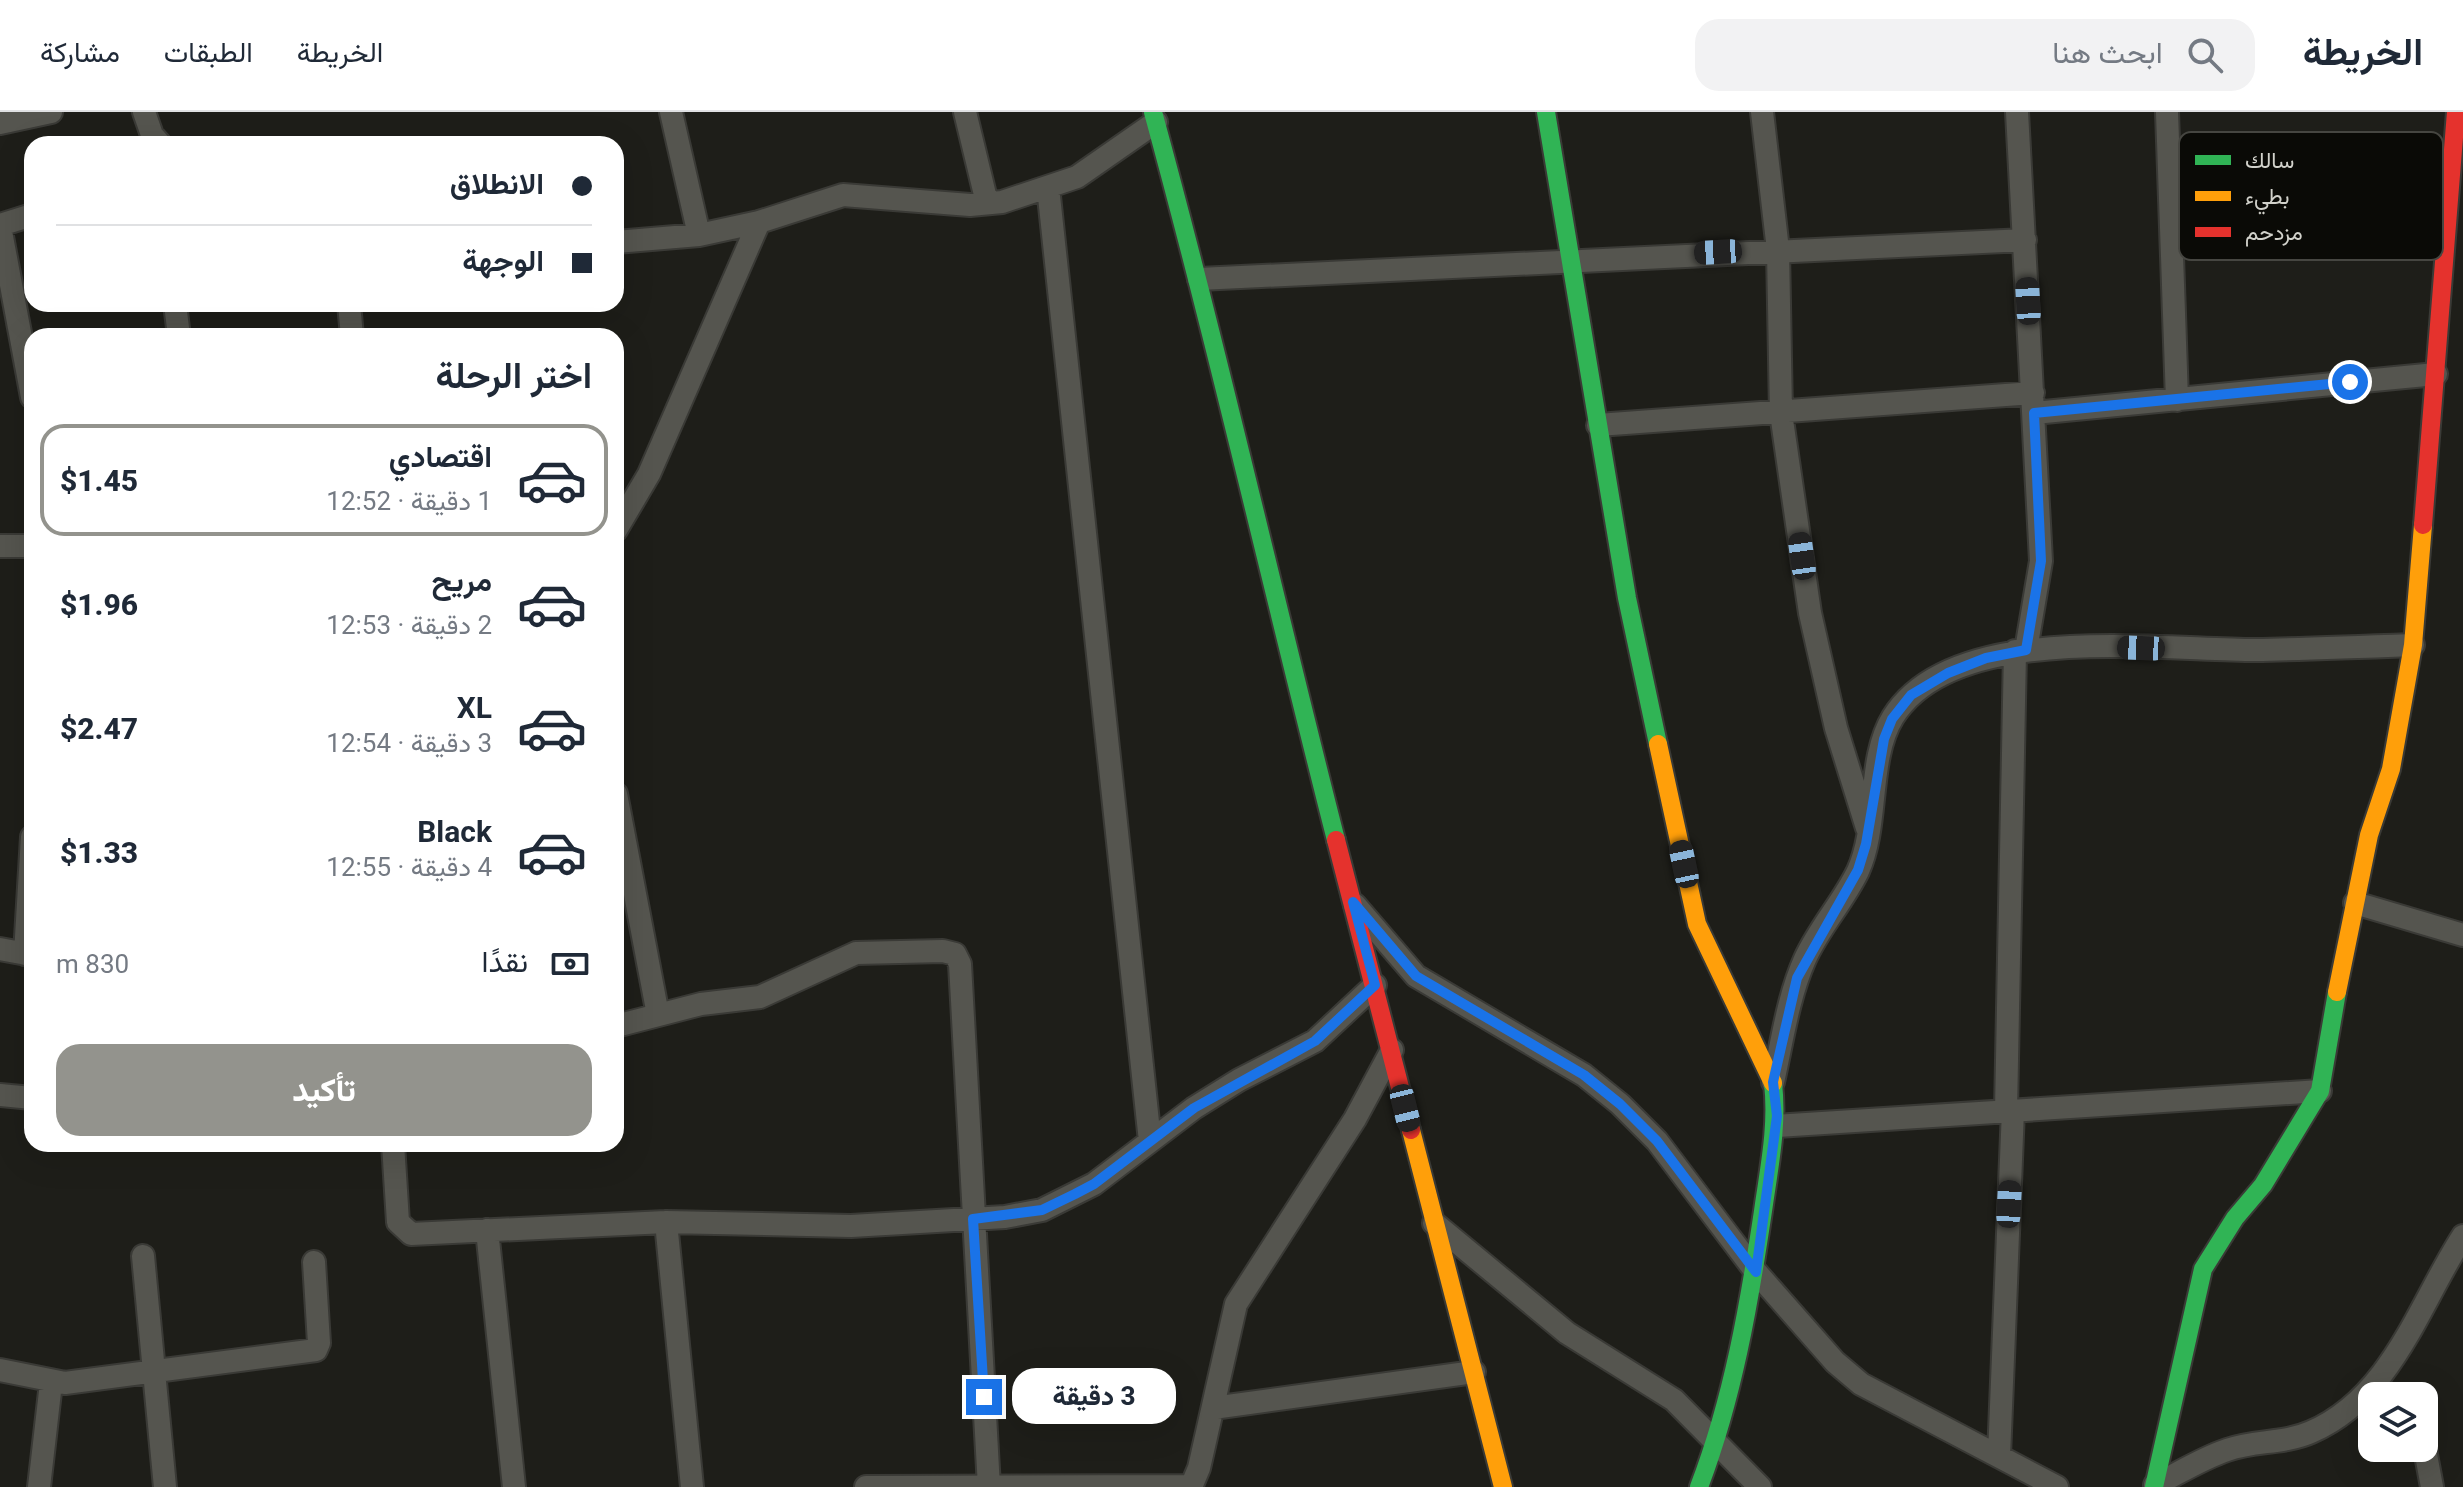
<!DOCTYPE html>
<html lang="ar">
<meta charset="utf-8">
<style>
:root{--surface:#fff;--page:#f2f2f3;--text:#1f2937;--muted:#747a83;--line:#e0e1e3;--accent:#93938d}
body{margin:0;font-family:Roboto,Vazirmatn,sans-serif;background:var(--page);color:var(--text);direction:rtl;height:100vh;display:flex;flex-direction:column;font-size:30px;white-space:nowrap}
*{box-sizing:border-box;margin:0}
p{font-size:26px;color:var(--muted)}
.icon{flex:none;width:44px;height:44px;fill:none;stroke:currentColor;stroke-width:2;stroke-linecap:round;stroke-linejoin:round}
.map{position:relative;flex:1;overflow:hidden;direction:ltr}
.sheet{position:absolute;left:24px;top:216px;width:600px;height:824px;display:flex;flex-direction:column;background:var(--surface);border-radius:24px;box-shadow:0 8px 32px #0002;direction:rtl}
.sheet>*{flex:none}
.guide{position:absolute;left:24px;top:24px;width:600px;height:176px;border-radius:24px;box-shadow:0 8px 32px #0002;direction:rtl;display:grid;align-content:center;height:176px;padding:0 32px;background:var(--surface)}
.controls{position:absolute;left:2358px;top:1270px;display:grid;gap:16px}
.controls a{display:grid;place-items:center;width:80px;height:80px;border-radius:16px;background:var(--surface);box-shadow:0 8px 32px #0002;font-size:40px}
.end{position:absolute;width:36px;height:36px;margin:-18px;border:10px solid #1a73e8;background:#fff;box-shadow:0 0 0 4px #fff}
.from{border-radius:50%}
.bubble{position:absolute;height:56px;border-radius:24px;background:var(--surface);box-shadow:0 8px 32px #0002;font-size:26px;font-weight:800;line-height:56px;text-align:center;direction:rtl}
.car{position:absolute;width:24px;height:48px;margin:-24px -12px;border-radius:10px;box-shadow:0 0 6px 2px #0007;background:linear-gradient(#222 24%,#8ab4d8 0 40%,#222 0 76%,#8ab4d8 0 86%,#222 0)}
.guide b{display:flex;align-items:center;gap:28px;height:76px;font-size:30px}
.guide b+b{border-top:2px solid var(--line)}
.guide i{width:20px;height:20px;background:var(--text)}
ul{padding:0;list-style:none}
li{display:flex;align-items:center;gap:24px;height:112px;margin:0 16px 12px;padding:0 16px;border:4px solid transparent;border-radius:24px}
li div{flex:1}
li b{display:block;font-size:30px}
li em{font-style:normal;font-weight:800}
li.on{border-color:var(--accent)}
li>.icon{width:72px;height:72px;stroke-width:1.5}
h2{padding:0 32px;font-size:36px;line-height:96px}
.pay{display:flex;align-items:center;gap:20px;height:88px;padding:0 32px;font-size:30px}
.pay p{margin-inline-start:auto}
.button{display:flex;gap:16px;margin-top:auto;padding:16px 32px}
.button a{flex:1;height:92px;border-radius:24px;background:var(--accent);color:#fff;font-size:32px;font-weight:800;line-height:92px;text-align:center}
header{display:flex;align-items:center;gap:48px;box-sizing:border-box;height:112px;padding:0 40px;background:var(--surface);border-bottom:2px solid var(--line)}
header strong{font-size:38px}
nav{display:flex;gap:44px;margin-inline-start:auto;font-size:28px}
.search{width:560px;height:72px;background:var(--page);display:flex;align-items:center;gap:20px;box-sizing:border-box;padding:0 28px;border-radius:24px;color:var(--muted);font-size:30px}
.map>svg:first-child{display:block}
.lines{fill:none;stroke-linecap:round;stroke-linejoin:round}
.street-casing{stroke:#3a3a36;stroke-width:26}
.fast-casing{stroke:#3a3a36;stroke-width:22}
.slow-casing{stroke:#3a3a36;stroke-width:22}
.jam-casing{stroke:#3a3a36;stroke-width:22}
.street{stroke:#55554f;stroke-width:22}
.fast{stroke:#30b455;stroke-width:18}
.slow{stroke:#ff9f0a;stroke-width:18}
.jam{stroke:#e5322d;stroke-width:18}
.route{stroke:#1a73e8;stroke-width:10}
.key{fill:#0a0a06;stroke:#464641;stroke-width:2}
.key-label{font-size:22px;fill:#d2d2cb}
</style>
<header>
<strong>الخريطة</strong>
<div class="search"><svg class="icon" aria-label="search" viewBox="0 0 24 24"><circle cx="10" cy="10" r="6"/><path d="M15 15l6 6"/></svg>ابحث هنا</div>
<nav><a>الخريطة</a><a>الطبقات</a><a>مشاركة</a></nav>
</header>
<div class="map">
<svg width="2463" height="1375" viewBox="0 0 2463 1375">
<rect width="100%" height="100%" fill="#1e1e19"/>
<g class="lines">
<defs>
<path id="street" d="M144,0L152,23L160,32
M671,0L699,123
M965,0L987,91
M1762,0L1778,138L1781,301L1810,501L1836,616L1867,716
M2017,0L2041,449L2026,538
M2167,0L2177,288
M0,11L51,0
M1048,75L1150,1029
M0,113L32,103
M0,114L32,285
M616,130L699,123L759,110L843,83L970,93L1002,90L1077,65L1156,10
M1199,167L2025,128
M175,192L179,224
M349,192L352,224
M2034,301L2436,262
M1598,313L2033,281
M616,418L649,362L759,110
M0,434H32
M616,682L658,903
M2355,791L2463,823
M1355,793L1416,864L1584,963L1620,992L1657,1029L1756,1160L1835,1250L1861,1272L2057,1375
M0,837L32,843
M25,842L32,725
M616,914L701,892L760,885L856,841L943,839L955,842L960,852L989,1375
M1773,970C1782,930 1788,885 1805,847C1819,816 1843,790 1858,759C1879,713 1867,647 1893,605C1953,509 2157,538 2255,538C2307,537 2360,535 2413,533
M0,983L32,986
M2006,999L2015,539
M1776,1014L2320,979
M393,1032L398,1110L411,1122L666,1110L851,1114L1005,1105L1042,1098L1094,1072L1194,996L1239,968L1315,929L1375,873
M666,1110L692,1375
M1434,1111L1567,1221L1674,1288L1760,1375
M487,1118L514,1375
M143,1144L165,1375
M0,1258L65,1271L316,1238L319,1231L314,1150
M1213,1296L1474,1260
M2424,1332L2432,1375
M1999,1344L2013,998
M2155,1373C2179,1361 2203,1346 2227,1338C2255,1328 2284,1332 2311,1320C2392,1285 2419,1192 2463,1124
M39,1375L51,1271
M866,1375L1192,1374
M1191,1375L1199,1356L1236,1192L1355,1007L1392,938"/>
<path id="fast" d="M1153,0C1219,241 1274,486 1336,728
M1546,0L1627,486L1658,632
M1699,1375C1733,1286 1749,1193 1763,1099C1769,1056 1778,1014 1773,971
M2154,1375L2203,1157L2235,1106L2263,1073L2320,979L2337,880"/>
<path id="slow" d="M1658,632L1697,812L1773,971
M2337,880L2369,723L2391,657L2413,533L2423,413
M1411,1018L1503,1375"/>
<path id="jam" d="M2423,413L2456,0
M1336,728L1411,1018"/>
</defs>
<!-- street casing -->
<use href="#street" class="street-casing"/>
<!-- fast casing -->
<use href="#fast" class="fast-casing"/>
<!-- slow casing -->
<use href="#slow" class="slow-casing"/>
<!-- jam casing -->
<use href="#jam" class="jam-casing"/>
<!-- street -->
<use href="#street" class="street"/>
<!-- fast -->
<use href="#fast" class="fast"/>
<!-- slow -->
<use href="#slow" class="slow"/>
<!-- jam -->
<use href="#jam" class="jam"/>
</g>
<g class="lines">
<!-- route -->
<path class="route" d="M984,1285L973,1107L1042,1098L1075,1082L1094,1072L1194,996L1315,929L1375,873L1353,790L1416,864L1584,963L1620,992L1657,1029L1756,1160L1777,1004L1773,970L1797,866L1858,758L1866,732L1884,627L1892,607L1911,583L1948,561L1986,546L2026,538L2041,449L2034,301L2350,270"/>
</g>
<!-- legend -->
<rect x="2179" y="20" width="264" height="128" rx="12" class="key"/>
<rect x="2195" y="43" width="36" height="10" fill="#30b455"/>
<rect x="2195" y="79" width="36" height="10" fill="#ff9f0a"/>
<rect x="2195" y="115" width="36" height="10" fill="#e5322d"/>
<g class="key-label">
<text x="2245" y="56">سالك</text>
<text x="2245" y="92">بطيء</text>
<text x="2245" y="128">مزدحم</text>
</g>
</svg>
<div class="controls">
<a><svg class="icon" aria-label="layers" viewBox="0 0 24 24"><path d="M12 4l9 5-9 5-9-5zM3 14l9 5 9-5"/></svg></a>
</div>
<i class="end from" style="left:2350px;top:270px"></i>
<i class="end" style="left:984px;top:1285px"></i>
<div class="bubble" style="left:1012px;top:1256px;width:164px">3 دقيقة</div>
<i class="car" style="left:1718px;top:140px;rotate:267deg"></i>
<i class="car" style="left:2028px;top:189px;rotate:357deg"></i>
<i class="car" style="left:1802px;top:444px;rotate:352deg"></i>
<i class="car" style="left:2141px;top:536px;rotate:272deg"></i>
<i class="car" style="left:1684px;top:752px;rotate:348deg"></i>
<i class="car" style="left:1405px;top:996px;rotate:166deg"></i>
<i class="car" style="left:2009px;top:1092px;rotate:3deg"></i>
<div class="guide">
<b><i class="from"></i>الانطلاق</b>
<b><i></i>الوجهة</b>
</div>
<section class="sheet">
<h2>اختر الرحلة</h2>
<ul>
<li class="on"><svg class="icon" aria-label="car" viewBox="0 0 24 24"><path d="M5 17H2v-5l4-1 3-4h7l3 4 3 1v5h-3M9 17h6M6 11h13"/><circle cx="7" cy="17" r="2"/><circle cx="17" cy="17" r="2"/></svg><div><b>اقتصادي</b><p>1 دقيقة · 12:52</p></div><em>$1.45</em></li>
<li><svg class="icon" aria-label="car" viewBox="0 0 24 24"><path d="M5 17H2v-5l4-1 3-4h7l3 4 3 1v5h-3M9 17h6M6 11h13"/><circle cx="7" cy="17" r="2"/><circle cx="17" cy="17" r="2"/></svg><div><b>مريح</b><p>2 دقيقة · 12:53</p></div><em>$1.96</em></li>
<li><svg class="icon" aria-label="car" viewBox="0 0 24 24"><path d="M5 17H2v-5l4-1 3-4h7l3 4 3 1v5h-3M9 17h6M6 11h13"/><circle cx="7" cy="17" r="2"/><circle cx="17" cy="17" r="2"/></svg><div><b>XL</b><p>3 دقيقة · 12:54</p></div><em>$2.47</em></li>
<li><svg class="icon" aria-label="car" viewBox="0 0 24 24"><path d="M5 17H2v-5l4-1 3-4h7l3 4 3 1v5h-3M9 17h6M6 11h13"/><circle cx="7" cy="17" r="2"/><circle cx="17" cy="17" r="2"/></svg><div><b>Black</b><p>4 دقيقة · 12:55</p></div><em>$1.33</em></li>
</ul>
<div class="pay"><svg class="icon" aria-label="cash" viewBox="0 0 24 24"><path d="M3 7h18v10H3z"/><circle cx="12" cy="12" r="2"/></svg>نقدًا<p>830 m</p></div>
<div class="button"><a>تأكيد</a></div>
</section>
</div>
